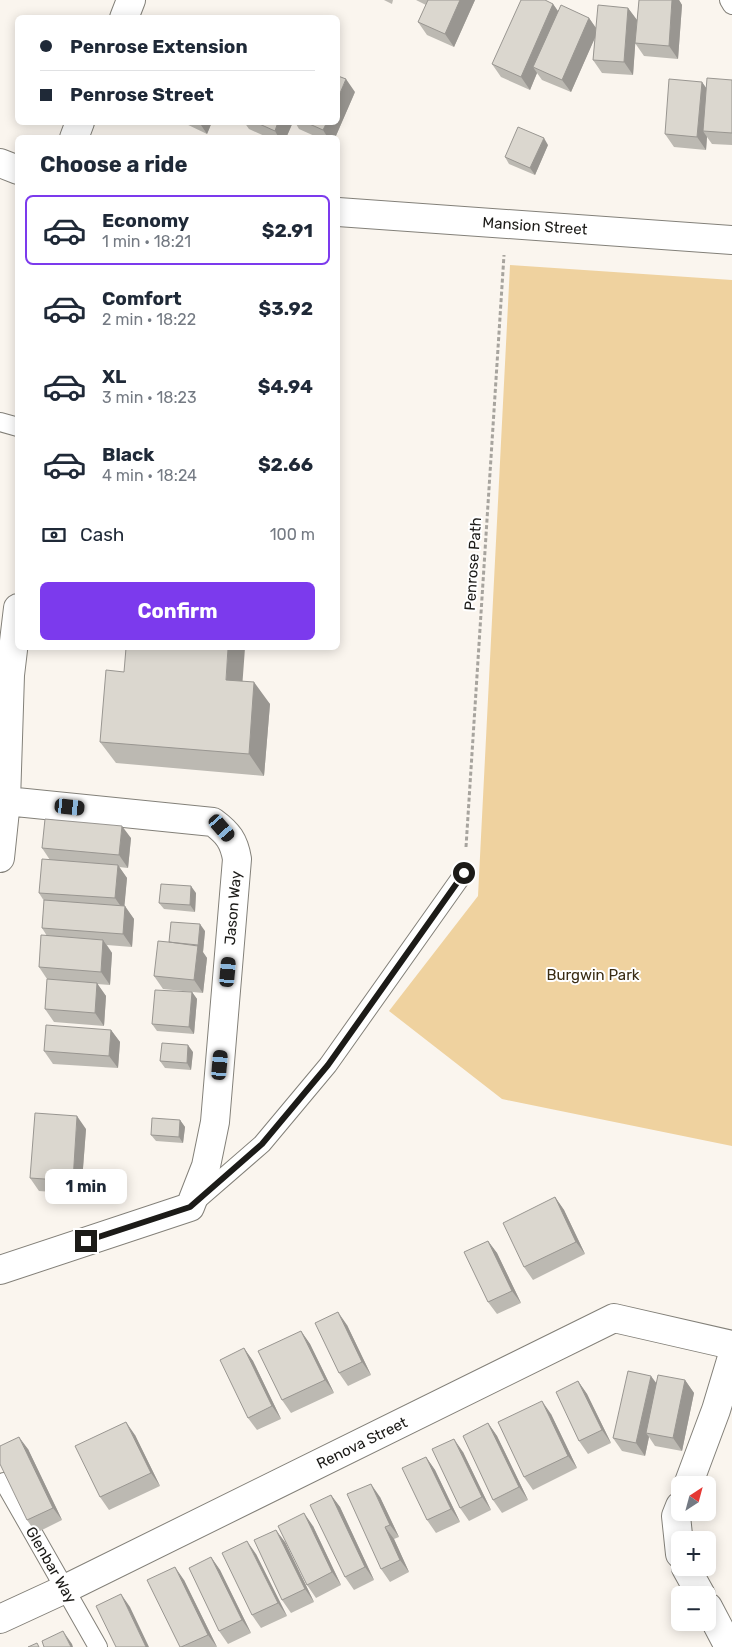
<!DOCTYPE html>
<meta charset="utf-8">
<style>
:root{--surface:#fff;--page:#f2f2f3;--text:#1f2937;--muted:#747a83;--line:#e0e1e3;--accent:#7c3aed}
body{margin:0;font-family:Rubik,sans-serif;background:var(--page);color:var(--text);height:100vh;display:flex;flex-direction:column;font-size:19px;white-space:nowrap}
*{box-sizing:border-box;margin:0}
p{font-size:16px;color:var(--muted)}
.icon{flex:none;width:28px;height:28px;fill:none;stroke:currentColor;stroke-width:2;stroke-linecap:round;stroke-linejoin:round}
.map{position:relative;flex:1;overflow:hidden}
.panel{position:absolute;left:15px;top:135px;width:325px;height:515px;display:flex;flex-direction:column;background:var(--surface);border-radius:8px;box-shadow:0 2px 12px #0003}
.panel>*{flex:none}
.top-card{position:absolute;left:15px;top:15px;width:325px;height:110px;border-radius:8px;box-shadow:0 2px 12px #0003;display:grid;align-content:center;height:110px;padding:0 25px;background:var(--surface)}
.needle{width:32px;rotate:36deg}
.controls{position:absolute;left:671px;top:1476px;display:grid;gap:10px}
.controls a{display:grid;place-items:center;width:45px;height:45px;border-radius:8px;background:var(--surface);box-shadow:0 2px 12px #0003;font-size:25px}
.end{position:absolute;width:22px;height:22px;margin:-11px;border:6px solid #1c1b18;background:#fff;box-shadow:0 0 0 2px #fff}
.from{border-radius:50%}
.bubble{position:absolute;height:35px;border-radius:8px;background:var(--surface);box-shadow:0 2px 12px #0003;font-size:16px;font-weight:700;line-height:35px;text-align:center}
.car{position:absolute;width:15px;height:30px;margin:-15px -8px;border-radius:6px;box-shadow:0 0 4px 1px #0007;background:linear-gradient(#222 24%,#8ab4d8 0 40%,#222 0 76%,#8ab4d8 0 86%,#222 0)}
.top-card b{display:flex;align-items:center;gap:18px;height:48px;font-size:19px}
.top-card b+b{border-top:1px solid var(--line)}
.top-card i{width:12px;height:12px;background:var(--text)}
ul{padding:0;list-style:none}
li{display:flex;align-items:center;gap:15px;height:70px;margin:0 10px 8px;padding:0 15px;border:2px solid transparent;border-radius:8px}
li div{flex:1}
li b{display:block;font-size:19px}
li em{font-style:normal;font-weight:700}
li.on{border-color:var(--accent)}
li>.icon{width:45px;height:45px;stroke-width:1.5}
h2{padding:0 25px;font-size:22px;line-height:60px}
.pay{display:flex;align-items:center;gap:12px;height:55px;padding:0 25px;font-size:19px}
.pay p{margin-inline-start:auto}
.cta{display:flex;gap:10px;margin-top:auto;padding:10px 25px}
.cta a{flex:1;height:58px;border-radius:8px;background:var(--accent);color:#fff;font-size:20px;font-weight:700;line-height:58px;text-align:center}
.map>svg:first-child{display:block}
.green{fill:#efd29f}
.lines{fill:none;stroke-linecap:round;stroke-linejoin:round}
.service-casing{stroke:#838079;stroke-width:20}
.minor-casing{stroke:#838079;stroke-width:30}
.path{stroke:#a7a49e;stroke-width:3;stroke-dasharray:4 2.5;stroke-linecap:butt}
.service{stroke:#fff;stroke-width:18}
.minor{stroke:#fff;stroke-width:28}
.wall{fill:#bcb9b2}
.shaded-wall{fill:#999691}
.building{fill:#dbd7cf;stroke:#999691}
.route{stroke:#1c1b18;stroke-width:6}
.labels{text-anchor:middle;stroke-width:4;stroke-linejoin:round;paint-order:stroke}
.street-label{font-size:15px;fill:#1c1b18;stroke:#fff}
.park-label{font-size:15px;fill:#3a2c13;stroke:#fff}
</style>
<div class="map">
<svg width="732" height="1647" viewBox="0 0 732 1647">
<rect width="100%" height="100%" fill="#faf5ee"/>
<!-- green -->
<path class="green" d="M510,265L732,280V1146L502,1099L389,1011L478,896Z"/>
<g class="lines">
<defs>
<path id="service" d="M729,0L732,5
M0,422L18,427
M194,1203L262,1144L328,1065L464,873
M4,1482L98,1647"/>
<path id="minor" d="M124,18L131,0
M74,138L80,122
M0,163L18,170
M338,212L732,240
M0,858L6,801L10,675L18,608
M0,1270L190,1207L206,1166L215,1122L237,859C234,841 228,833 213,822L6,801
M688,1485L716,1410L732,1357
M680,1506L676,1516L680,1554
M686,1568L701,1595
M708,1607L729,1647
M0,1619L65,1589L614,1318L732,1345"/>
</defs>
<!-- service casing -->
<use href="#service" class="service-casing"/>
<!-- minor casing -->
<use href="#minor" class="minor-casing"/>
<!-- path -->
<path class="path" d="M466,847L504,255"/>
<!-- service -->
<use href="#service" class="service"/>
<!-- minor -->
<use href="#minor" class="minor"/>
</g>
<!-- wall -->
<path class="wall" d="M384,0H393L392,4Z
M416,0H475L454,47L427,35L418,22L426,5Z
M639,0H679L682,5L678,59L644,56L635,43L636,31L633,75L602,73L593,60L595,37L571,92L542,80L537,73L530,90L501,77L492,64L553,4L558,11L589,18L596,28L628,8L637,20Z
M732,80V145L712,144L707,137L706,150L674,147L665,134L702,82L706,88Z
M355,92L335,138H319L299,129L295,122H338Z
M182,122H212L207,134Z
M244,122H293L286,138H269L249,129Z
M548,145L535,175L509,164L505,157Z
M243,681L270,704L264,776L116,763L100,742Z
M131,838L128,868L119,867L127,878L124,906L134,919L132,947L107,945L112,953L110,985L97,984L106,996L104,1026L54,1022L45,1009L47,979L39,967L47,936L42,928L44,901L39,893L50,860L42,848Z
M196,893L195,912L164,909L159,903Z
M205,931L203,952L207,958L203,993L163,989L154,976L169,942Z
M192,992L197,999L194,1034L157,1031L152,1024Z
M111,1030L120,1042L118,1068L53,1064L44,1051Z
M193,1052L191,1070L165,1068L160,1061Z
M180,1120L185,1127L183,1143L156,1141L151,1135Z
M86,1129L81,1194L39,1191L30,1178Z
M555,1197L564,1210L585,1254L533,1280L524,1267Z
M488,1241L497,1253L521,1303L497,1314L488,1302Z
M347,1325L371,1375L348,1386L339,1373Z
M301,1331L310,1344L334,1393L291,1413L282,1400Z
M244,1348L253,1361L281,1419L257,1430L248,1418Z
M685,1380L694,1393L682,1451L655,1446L649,1437L645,1456L622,1451L613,1438L656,1384Z
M578,1381L587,1394L611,1443L588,1454L579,1441Z
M551,1414L577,1468L533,1490L524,1477Z
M488,1423L497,1436L528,1500L502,1513L493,1500Z
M135,1435L160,1486L109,1510L100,1497Z
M28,1449L62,1520L36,1533L27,1520Z
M463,1452L491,1510L469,1521L460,1508Z
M426,1457L435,1470L460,1522L436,1533L427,1520Z
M331,1495L340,1507L374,1580L354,1590L345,1577Z
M380,1497L399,1537L394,1539L409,1572L390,1582L381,1569Z
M313,1526L341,1585L316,1598L307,1585Z
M285,1542L314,1602L291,1613L282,1600Z
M256,1554L287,1616L261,1628L252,1615Z
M211,1557L220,1570L251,1633L228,1644L219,1631Z
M184,1580L217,1647H180Z"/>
<!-- shaded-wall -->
<path class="shaded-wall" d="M460,0H475L454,47L445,34Z
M672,0H679L682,5L678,59L669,46Z
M553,4L562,17L533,67L537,73L530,90L521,77Z
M628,8L637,20L633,75L624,62Z
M589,18L598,31L571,92L562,80Z
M346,79L355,92L335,138H328L323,130L327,122H338V98Z
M702,82L711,95L703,131L707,137L706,150L697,137Z
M199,122H212L207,134Z
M278,122H293L286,138H279L275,131Z
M544,138L548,145L535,175L530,168Z
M228,648H245L241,702L226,680Z
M254,682L270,704L264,776L249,754Z
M122,826L131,838L128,868L119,855Z
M118,865L127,878L124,911L115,898Z
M191,886L196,893L195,912L190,905Z
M125,906L134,919L132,947L123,934Z
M200,924L205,931L203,952L198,946Z
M103,940L112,953L110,985L101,972Z
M198,945L207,958L203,993L194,980Z
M97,983L106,996L104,1026L95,1013Z
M192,992L197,999L194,1034L189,1027Z
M111,1030L120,1042L118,1068L109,1056Z
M188,1045L193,1052L191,1070L187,1063Z
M77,1116L86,1129L81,1194L73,1181Z
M180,1120L185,1127L183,1143L179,1137Z
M555,1197L564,1210L585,1254L576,1242Z
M488,1241L497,1253L521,1303L512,1291Z
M338,1312L347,1325L371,1375L362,1362Z
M301,1331L310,1344L334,1393L325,1380Z
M244,1348L253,1361L281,1419L272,1406Z
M651,1376L660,1388L646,1433L649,1437L645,1456L636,1443Z
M685,1380L694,1393L682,1451L673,1438Z
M578,1381L587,1394L611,1443L602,1430Z
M542,1401L551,1414L577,1468L568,1456Z
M126,1422L135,1435L160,1486L151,1473Z
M488,1423L497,1436L528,1500L519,1487Z
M19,1437L28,1449L62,1520L53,1508Z
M454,1439L463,1452L491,1510L482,1497Z
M426,1457L435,1470L460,1522L451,1509Z
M371,1484L380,1497L399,1537L390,1525Z
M331,1495L340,1507L374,1580L365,1567Z
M304,1513L313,1526L341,1585L332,1572Z
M385,1527L394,1539L409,1572L400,1560Z
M276,1530L285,1542L314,1602L305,1589Z
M247,1541L256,1554L287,1616L278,1603Z
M211,1557L220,1570L251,1633L242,1620Z
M175,1567L184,1580L217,1647L208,1635Z
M121,1594L130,1607L149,1647H146Z
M63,1631L72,1644L73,1647H71Z"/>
<!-- building -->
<path class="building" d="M428,0H460L445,34L418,22Z
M521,0H545L553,4L521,77L492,64Z
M639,0H672L669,46L635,43Z
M561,5L589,18L562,80L533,67Z
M598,5L628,8L624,62L593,60Z
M338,76L346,79L338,98Z
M707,78L732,80V133L703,131Z
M669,79L702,82L697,137L665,134Z
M255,122H278L275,131Z
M305,122H327L323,130Z
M518,127L544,138L530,168L505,157Z
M126,648H228L226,680L254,682L249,754L100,742L106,670L124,672Z
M45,819L122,826L119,855L42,848Z
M42,859L118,865L115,898L39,893Z
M161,884L191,886L190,905L159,903Z
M44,900L125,906L123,934L42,928Z
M171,922L200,924L198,946L169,942Z
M41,935L103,940L101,972L39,967Z
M158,941L198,945L194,980L154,976Z
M47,979L97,983L95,1013L45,1009Z
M155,990L192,992L189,1027L152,1024Z
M46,1025L111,1030L109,1056L44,1051Z
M162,1043L188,1045L187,1063L160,1061Z
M35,1113L77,1116L73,1181L30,1178Z
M152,1118L180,1120L179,1137L151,1135Z
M555,1197L576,1242L524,1267L503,1223Z
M488,1241L512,1291L488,1302L464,1252Z
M338,1312L362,1362L339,1373L315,1323Z
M301,1331L325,1380L282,1400L258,1351Z
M244,1348L272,1406L248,1418L220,1360Z
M628,1371L651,1376L636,1443L613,1438Z
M658,1375L685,1380L673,1438L646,1433Z
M578,1381L602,1430L579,1441L556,1392Z
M542,1401L568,1456L524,1477L498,1422Z
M126,1422L151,1473L100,1497L75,1446Z
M488,1423L519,1487L493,1500L463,1436Z
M19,1437L53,1508L27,1520L0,1464V1446Z
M454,1439L482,1497L460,1508L432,1449Z
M426,1457L451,1509L427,1520L402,1468Z
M371,1484L390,1525L385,1527L400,1560L381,1569L347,1494Z
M331,1495L365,1567L345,1577L310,1505Z
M304,1513L332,1572L307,1585L278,1526Z
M276,1530L305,1589L282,1600L254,1540Z
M247,1541L278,1603L252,1615L222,1553Z
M211,1557L242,1620L219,1631L189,1568Z
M175,1567L208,1635L181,1647H180L147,1580Z
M121,1594L146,1647H116L96,1606Z
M63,1631L71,1647H44L42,1641Z
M37,1643L39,1647H28Z"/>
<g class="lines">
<!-- route -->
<path class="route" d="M86,1241L190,1207L262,1144L328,1065L464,873"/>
</g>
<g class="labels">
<!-- street labels -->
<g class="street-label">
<text transform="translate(535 226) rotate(4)" y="5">Mansion Street</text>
<text transform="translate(473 564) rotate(-86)" y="5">Penrose Path</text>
<text transform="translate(233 908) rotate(-85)" y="5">Jason Way</text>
<text transform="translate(362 1443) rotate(-26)" y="5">Renova Street</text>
<text transform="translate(51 1565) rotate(60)" y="5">Glenbar Way</text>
</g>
<!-- park labels -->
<g class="park-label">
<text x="593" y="980">Burgwin Park</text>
</g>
</g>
</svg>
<div class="controls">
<a><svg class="needle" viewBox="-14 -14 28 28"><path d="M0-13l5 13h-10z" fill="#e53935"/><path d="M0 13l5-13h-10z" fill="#747a83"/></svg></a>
<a>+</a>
<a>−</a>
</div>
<i class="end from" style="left:464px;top:873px"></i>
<i class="end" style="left:86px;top:1241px"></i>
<div class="bubble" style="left:45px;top:1169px;width:82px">1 min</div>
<i class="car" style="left:70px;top:807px;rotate:96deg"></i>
<i class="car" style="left:222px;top:828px;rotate:139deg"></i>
<i class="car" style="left:228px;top:972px;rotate:5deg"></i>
<i class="car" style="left:220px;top:1065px;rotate:5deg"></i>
<div class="top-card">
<b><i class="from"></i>Penrose Extension</b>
<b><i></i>Penrose Street</b>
</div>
<section class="panel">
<h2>Choose a ride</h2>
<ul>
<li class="on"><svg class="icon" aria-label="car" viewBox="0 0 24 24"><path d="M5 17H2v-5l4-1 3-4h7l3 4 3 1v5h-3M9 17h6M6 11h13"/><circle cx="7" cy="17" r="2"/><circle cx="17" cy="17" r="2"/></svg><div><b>Economy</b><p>1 min · 18:21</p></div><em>$2.91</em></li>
<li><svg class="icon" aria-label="car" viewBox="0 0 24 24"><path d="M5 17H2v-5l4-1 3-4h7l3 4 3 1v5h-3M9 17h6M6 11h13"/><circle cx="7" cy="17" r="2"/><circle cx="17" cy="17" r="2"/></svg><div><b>Comfort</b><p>2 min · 18:22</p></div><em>$3.92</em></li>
<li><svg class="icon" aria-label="car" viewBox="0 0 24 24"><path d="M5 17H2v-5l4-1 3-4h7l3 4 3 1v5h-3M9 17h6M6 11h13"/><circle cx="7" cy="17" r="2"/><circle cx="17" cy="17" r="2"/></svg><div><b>XL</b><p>3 min · 18:23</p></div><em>$4.94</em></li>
<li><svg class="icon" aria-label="car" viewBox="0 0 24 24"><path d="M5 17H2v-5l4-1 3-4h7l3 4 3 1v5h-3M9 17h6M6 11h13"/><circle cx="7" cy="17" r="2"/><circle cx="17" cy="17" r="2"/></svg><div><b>Black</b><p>4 min · 18:24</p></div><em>$2.66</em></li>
</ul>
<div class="pay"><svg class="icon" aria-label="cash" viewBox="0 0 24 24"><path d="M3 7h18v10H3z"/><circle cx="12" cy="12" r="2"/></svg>Cash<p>100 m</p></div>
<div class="cta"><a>Confirm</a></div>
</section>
</div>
